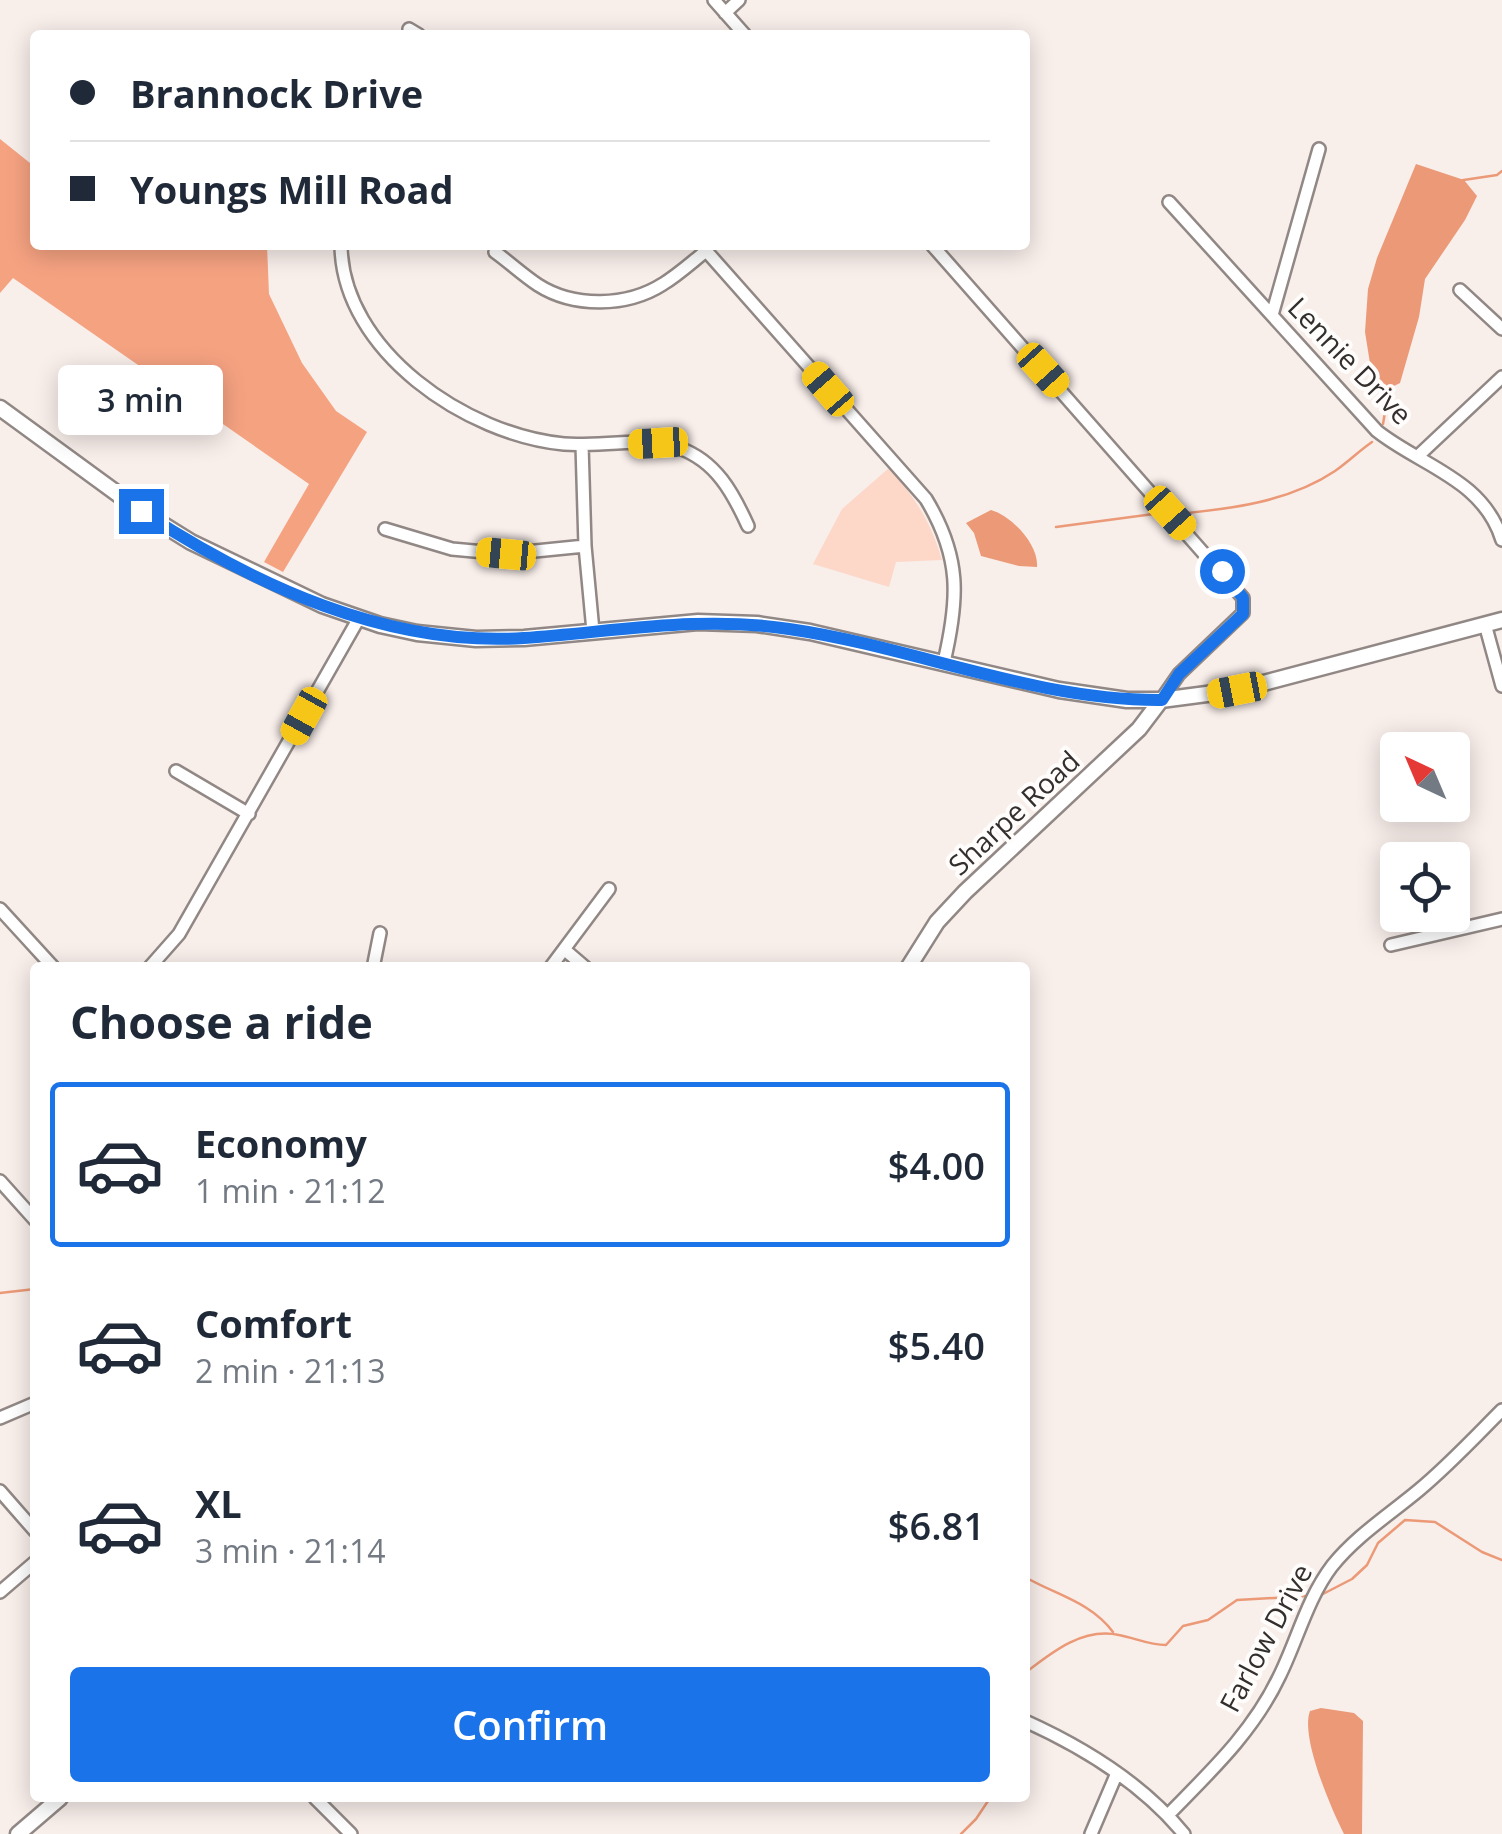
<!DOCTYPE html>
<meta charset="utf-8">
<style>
:root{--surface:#fff;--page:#f2f2f3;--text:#1f2937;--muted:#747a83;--line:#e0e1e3;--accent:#1a73e8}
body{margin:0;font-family:"Open Sans",sans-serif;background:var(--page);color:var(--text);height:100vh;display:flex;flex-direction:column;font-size:38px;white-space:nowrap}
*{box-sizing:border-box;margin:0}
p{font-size:32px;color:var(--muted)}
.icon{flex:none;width:55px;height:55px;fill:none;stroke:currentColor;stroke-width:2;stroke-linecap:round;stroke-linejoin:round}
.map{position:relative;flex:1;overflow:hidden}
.side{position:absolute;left:30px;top:962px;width:1000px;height:840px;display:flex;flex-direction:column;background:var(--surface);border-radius:10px;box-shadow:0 5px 25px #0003}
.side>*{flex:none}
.hud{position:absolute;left:30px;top:30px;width:1000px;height:220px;border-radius:10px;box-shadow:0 5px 25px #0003;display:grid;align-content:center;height:220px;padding:0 40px;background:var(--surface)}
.needle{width:65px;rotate:316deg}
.buttons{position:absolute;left:1380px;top:732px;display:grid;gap:20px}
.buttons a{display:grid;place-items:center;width:90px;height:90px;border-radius:10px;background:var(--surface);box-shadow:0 5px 25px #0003;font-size:50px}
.end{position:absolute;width:45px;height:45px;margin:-22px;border:12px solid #1a73e8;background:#fff;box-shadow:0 0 0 5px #fff}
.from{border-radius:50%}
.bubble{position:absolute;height:70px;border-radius:10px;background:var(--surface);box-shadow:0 5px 25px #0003;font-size:32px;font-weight:600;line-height:70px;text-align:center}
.car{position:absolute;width:30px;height:60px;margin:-30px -15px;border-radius:12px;box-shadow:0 0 8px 2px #0007;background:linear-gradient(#f5c518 24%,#345 0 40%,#f5c518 0 76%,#345 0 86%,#f5c518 0)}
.hud b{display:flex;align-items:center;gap:35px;height:95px;font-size:38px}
.hud b+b{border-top:2px solid var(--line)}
.hud i{width:25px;height:25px;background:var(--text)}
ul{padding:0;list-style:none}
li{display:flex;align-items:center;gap:30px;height:165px;margin:0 20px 15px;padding:0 20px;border:5px solid transparent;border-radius:10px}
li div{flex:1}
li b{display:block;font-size:38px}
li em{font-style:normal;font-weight:600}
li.active{border-color:var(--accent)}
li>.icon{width:90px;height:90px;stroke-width:1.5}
h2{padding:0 40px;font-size:45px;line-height:120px}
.action{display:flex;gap:20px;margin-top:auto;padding:20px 40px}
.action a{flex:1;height:115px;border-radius:10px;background:var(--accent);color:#fff;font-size:40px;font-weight:600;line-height:115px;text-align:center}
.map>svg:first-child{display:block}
.green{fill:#fdd8c9}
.forest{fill:#f5a281}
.water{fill:#eb9977}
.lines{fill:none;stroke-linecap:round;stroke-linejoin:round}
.stream{stroke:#eb9977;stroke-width:2.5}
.minor-casing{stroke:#918885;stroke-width:16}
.tertiary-casing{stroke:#918885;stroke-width:19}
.minor{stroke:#fff;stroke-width:11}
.tertiary{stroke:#fff;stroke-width:14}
.route{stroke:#1a73e8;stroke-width:12}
.labels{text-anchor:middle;stroke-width:8;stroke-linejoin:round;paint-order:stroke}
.street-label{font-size:28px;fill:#332f2d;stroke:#fffdfc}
</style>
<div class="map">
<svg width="1502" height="1834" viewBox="0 0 1502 1834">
<rect width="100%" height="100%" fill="#f8eeea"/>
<!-- green -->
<path class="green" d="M889,468C915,497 931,522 942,560L896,562L889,587L813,564L842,509Z"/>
<!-- forest -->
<path class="forest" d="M0,139L35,167V245H267L269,294L302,363L336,411L367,432L283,572L264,562L309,484L13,278L0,293Z"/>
<!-- water -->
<path class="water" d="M1416,164L1464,180L1477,196L1465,220L1425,279L1419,317L1400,383L1388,389L1373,382L1365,332L1368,289L1377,258Z
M991,510C1012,516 1039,545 1037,567L1019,566L981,556L974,533L966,523Z
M1321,1708L1354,1713L1363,1721L1362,1834H1344C1331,1808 1300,1737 1310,1711Z"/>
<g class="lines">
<!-- stream -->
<path class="stream" d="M1457,181L1497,175L1502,171
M1383,424L1389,388
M1177,514C1230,509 1289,502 1335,471C1348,462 1359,451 1372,442
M1056,527L1161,513
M0,1293L35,1289
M1025,1577C1056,1595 1091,1602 1113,1632
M1321,1595L1352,1579L1367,1565L1378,1543L1405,1520L1435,1522L1482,1552L1502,1560
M1025,1673C1052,1652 1083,1627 1119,1635C1135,1638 1149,1645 1166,1645L1183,1626L1208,1620L1237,1600L1308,1596
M961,1834L976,1819L990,1798"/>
<defs>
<path id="minor" d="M714,0L745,35
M725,13L739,0
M409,29L419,35
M1169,202L1377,431C1421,466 1483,479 1502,540
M341,245C342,351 467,435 564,444C599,447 648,436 679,448C716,461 733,493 748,526
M701,245L926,499C961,557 959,598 944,662
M932,245L1243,598V613L1179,674L1161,700
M495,252C509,262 523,275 538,285C574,308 627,307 663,284C678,275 692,262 706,251
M1460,290L1502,329
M1272,315L1319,149
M582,445L585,546L593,631
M1418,456L1502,377
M385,529L452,549L506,554L585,546
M1485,624L1502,686
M176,771L249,814
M0,909L54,968
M1391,945L1502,919
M565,950L586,968
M149,968L179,934L359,618
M373,968L380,933
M550,968L609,889
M0,1181L35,1220
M0,1418L35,1403
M0,1491L35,1531
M0,1592L35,1562
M1025,1721C1085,1748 1142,1783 1184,1834
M315,1798L351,1834
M1168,1815C1210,1772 1253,1732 1279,1677C1297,1641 1307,1599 1332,1566C1356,1536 1389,1515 1419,1490C1448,1466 1475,1437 1502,1410
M1091,1834L1117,1773"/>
<path id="tertiary" d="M0,408L141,511L191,542L322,605L380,625L417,633L476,639L524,638L698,622L757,624L810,632L1059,690L1127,700H1161L1237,690L1502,620
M908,968L937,922L965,892L1139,729L1161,700
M18,1834L60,1798"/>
</defs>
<!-- minor casing -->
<use href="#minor" class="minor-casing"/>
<!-- tertiary casing -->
<use href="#tertiary" class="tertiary-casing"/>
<!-- minor -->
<use href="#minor" class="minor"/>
<!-- tertiary -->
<use href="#tertiary" class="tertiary"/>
</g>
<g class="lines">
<!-- route -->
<path class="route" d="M141,511C254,585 387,647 524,638C614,632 699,615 789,629C914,647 1035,701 1162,700L1179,674L1243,614V598L1222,571"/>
</g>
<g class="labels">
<!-- street labels -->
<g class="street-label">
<text transform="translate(1350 361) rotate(46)" y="10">Lennie Drive</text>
<text transform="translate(1014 813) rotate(-43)" y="10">Sharpe Road</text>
<text transform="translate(1266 1638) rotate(-62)" y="10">Farlow Drive</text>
</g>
</g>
</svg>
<div class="buttons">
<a><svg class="needle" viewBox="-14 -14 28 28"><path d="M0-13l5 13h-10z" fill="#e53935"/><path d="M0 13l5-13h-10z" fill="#747a83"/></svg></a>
<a><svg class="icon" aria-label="locate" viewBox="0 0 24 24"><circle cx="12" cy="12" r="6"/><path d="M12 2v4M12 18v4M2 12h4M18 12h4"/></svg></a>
</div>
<i class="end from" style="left:1222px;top:571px"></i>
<i class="end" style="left:141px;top:511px"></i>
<div class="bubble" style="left:58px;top:365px;width:165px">3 min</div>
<i class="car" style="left:1043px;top:370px;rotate:138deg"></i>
<i class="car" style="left:828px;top:389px;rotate:319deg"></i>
<i class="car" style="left:658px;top:443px;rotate:267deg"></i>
<i class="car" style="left:1170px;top:513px;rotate:138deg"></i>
<i class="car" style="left:506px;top:554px;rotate:275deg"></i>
<i class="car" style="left:1237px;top:690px;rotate:259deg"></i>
<i class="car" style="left:304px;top:716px;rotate:209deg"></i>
<div class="hud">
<b><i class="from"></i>Brannock Drive</b>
<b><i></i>Youngs Mill Road</b>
</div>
<section class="side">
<h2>Choose a ride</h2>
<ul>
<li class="active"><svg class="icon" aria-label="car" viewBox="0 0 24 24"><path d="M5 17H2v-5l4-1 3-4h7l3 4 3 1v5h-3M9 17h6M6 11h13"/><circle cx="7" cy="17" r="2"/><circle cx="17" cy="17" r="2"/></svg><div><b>Economy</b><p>1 min · 21:12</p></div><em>$4.00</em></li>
<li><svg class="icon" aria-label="car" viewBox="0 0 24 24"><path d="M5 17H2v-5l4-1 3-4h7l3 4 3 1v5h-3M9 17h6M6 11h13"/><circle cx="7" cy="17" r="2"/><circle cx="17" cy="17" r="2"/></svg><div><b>Comfort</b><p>2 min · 21:13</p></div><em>$5.40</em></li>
<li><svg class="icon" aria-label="car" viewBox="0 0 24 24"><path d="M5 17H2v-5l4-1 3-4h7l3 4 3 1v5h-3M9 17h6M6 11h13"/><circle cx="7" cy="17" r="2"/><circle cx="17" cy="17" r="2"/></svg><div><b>XL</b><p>3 min · 21:14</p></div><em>$6.81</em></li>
</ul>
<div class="action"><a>Confirm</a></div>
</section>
</div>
